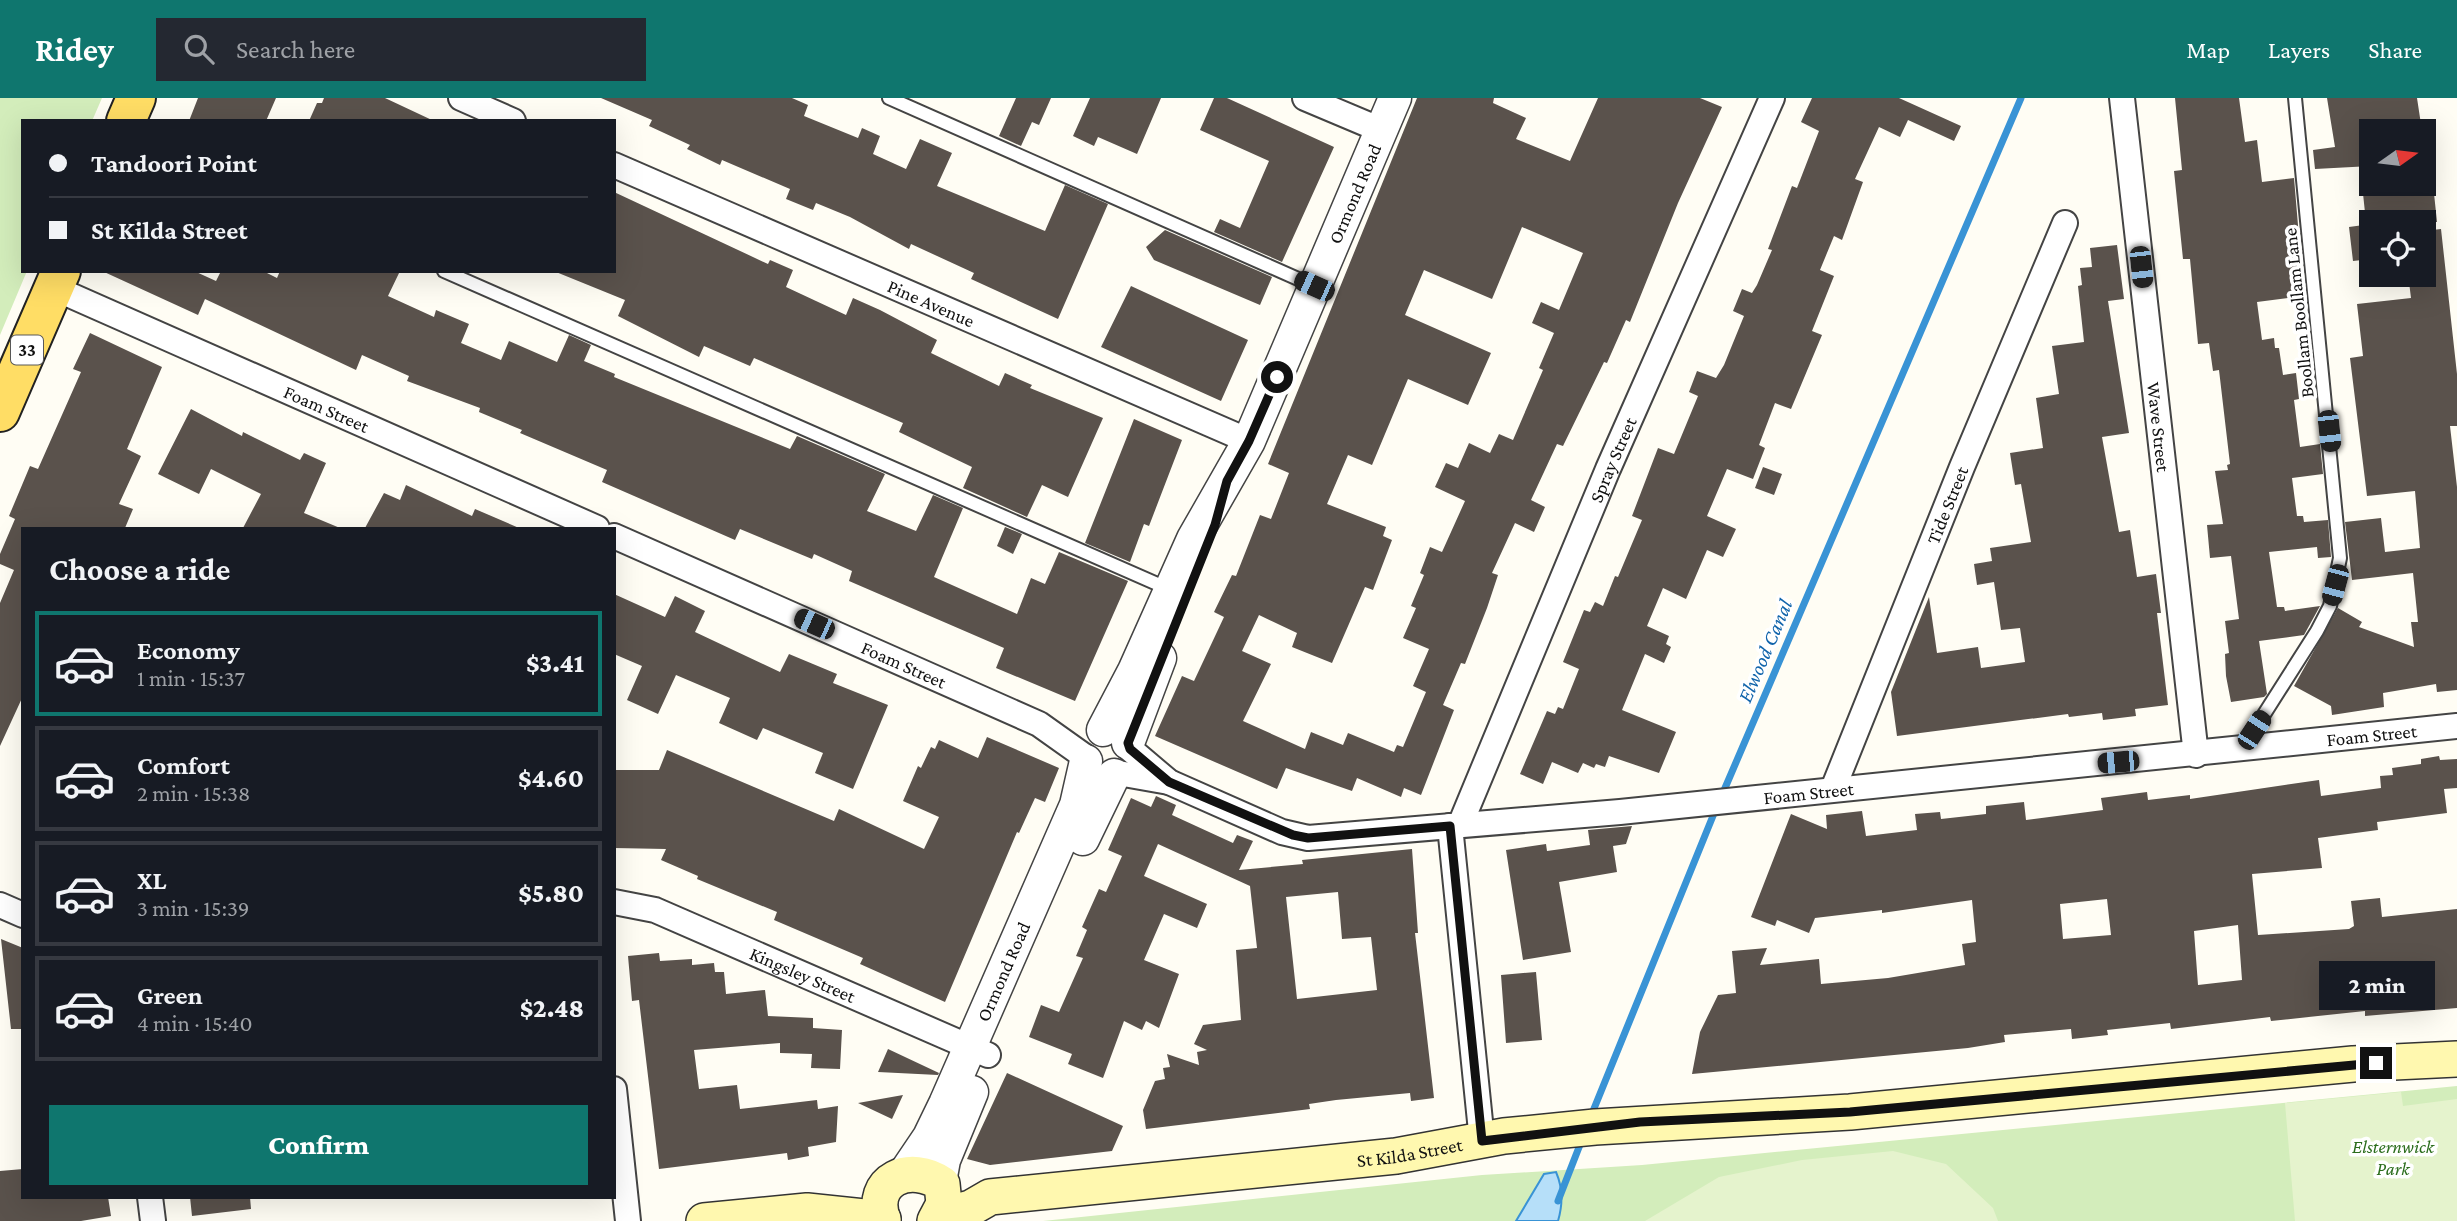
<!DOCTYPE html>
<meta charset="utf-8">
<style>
:root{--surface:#171b24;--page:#242831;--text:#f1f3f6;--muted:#9ea1a6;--line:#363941;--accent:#0f766e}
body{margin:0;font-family:"Crimson Pro",serif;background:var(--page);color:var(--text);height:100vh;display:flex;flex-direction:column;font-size:26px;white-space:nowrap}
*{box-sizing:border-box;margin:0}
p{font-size:23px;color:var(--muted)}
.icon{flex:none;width:38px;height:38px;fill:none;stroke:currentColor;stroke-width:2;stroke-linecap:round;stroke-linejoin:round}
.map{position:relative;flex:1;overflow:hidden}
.panel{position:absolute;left:21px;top:429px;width:595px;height:672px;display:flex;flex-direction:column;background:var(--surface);border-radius:0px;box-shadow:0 7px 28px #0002}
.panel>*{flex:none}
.banner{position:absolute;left:21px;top:21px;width:595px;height:154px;border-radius:0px;box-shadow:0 7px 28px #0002;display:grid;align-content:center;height:154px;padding:0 28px;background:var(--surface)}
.needle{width:46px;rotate:76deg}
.tools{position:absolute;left:2359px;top:21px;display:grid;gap:14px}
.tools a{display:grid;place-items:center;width:77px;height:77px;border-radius:0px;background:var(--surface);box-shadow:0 7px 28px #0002;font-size:35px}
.end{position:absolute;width:32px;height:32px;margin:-16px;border:9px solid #111;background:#fff;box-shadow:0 0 0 4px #fff}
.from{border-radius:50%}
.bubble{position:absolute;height:49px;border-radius:0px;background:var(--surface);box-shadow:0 7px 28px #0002;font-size:23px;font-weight:800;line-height:49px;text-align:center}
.car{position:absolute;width:21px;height:42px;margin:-21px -10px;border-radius:9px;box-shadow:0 0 5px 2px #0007;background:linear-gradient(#222 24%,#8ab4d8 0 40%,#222 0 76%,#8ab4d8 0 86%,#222 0)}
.banner b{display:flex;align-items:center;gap:24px;height:66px;font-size:26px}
.banner b+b{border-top:2px solid var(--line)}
.banner i{width:18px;height:18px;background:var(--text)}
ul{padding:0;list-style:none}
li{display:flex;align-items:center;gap:21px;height:105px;margin:0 14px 10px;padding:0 14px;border:4px solid var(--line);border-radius:0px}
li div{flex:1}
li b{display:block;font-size:26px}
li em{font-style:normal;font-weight:800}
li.selected{border-color:var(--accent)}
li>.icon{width:63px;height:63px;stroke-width:1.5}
h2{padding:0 28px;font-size:32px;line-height:84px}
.button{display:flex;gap:14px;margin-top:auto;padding:14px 28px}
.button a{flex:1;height:80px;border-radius:0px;background:var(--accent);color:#fff;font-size:28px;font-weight:800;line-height:80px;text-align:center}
header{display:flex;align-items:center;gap:42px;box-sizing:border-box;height:98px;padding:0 35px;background:var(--accent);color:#fff}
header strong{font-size:33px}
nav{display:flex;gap:38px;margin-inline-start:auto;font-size:24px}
.search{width:490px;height:63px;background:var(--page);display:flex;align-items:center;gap:18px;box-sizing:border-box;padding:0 24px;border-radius:0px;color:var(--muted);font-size:26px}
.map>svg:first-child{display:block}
.green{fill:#d3edbb}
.pitch{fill:#e5f3cd}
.water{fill:#b6dff9;stroke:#3993d5;stroke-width:2}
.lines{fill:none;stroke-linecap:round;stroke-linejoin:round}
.stream{stroke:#3993d5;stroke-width:7}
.building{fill:#5a524c;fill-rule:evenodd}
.service-casing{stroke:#444;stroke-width:16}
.minor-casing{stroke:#444;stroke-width:28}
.tertiary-casing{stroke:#444;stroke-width:35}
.secondary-casing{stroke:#333;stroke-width:38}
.primary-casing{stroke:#222;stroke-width:42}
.service{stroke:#fff;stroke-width:12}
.minor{stroke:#fff;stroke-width:24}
.tertiary{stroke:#fff;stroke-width:32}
.secondary{stroke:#fff8af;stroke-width:35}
.primary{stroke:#ffdd65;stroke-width:38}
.route{stroke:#111;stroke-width:9}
.labels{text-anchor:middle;stroke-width:7;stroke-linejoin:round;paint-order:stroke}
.shield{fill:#fff;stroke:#585858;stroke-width:2}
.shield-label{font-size:18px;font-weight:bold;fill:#111}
.street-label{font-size:19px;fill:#111;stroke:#fff}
.park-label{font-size:19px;font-style:italic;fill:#2b6d1c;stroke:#fff}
.water-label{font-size:21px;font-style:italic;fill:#1164ab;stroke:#fff}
</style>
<header>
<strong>Ridey</strong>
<div class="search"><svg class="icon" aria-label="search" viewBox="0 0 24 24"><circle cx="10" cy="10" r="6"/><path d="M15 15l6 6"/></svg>Search here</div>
<nav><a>Map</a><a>Layers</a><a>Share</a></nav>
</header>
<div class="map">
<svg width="2457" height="1123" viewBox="0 0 2457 1123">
<rect width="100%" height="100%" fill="#fffdf4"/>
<!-- green -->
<path class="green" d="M0,0H102L92,23H23V173H27L0,237Z
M2457,988V1123H1043L1482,1077L1642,1067Z"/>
<!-- pitch -->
<path class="pitch" d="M2401,994L2403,1008L2457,1001V1123H2295L2285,1005Z
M1893,1053L1946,1066L1993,1110L1998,1123H1645L1719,1079L1802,1062Z"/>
<!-- water -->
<path class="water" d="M1556,1074C1563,1090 1563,1106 1558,1123H1516L1544,1076Z"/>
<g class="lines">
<!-- stream -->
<path class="stream" d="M1722,697L2021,0
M1591,1018L1717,708
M1558,1103L1583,1039"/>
</g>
<!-- building -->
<path class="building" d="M198,0H276L266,23H189Z
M324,0H385L434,23H309L317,5H322Z
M601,0H792L808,7L804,18L858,40L862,30L880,38L873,56L906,71L920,41L952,55L937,88L1045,133L1065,87L1108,106L1058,221L971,181L974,175L911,146L909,151L850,119L816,105L813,112L786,101L790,91L722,62L720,67L687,51L690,47L649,28L652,22Z
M1016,0H1051L1039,27L1032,24L1021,48L999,38Z
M1090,0H1161L1137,56L1098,39L1094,48L1073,38Z
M1214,0H1227L1334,49L1282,164L1214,134L1220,121L1240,130L1269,63L1200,32Z
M1417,0H1494L1493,5L1526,20L1516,41L1570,63L1598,0H1700L1722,9L1678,105L1630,224L1626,222L1607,265L1604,264L1563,348L1557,346L1531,402L1545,409L1534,434L1515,425L1492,475L1498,477L1487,510L1465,566L1461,565L1443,607L1454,612L1421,697L1404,690L1401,699L1357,680L1352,693L1286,670L1277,691L1155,638L1182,578L1194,583L1224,519L1214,514L1232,477L1236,478L1260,417L1271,421L1289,375L1268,366ZM1522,129L1583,155L1559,212L1541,204L1532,225L1554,235L1539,270L1543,272L1513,342L1499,336L1490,355L1469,345L1458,370L1446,365L1435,389L1465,403L1442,454L1430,449L1420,475L1424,477L1411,508L1416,510L1403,540L1429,551L1413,588L1426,594L1403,649L1397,647L1394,654L1348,635L1343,647L1311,634L1305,651L1243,623L1271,566L1242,553L1259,517L1297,535L1292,549L1332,565L1365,489L1373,492L1392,442L1383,438L1386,429L1327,406L1348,357L1372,367L1408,281L1468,307L1491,255L1405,217L1424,172L1492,201Z
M1812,0H1899L1961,28L1954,43L1908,22L1900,39L1879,29L1855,81L1863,84L1842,142L1834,138L1820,172L1834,178L1812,233L1822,237L1791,311L1775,305L1759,347L1765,350L1753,381L1727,371L1707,418L1736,431L1723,459L1707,452L1686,501L1663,490L1647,528L1669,538L1666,546L1671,549L1664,565L1645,556L1622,612L1676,634L1659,675L1609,658L1605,669L1596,666L1594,670L1583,665L1578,675L1552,664L1543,686L1520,676L1547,613L1555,616L1558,609L1563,611L1579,571L1563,564L1584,512L1590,514L1595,504L1603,508L1615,478L1618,479L1642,422L1632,418L1658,350L1674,356L1698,298L1689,294L1697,273L1716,280L1724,267L1744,218L1733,213L1742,191L1752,195L1757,187L1772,152L1768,151L1792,88L1797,90L1819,33L1801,24Z
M2175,0H2239L2245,44L2257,42L2262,84L2294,80L2304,198L2257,204L2262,242L2274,240L2275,250H2279L2283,277L2296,275L2299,301L2294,302L2300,349L2320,346L2323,376L2292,380L2297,418H2303L2304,424L2328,422L2331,459L2318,460L2317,449L2269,454L2277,509H2284L2285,513L2320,508L2304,537L2259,543L2267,596L2264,599L2231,604L2226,578L2225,556L2229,555L2225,523L2239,521L2231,458L2210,460L2207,427L2223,426L2215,373L2228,372L2227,367L2230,366L2219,272L2213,273L2209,245L2198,246L2190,161H2183L2174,73L2182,72Z
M2327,0H2417L2422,33H2371V68L2315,71L2313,52L2335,49Z
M2362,86H2433L2437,124H2366Z
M614,94L768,166L770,162L793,172L786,189L846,217L853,200L880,212L937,242L931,255L999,288L1005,275L1032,287L1030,290L1103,320L1068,399L1042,387L1027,419L963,390L972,369L899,334L903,325L754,260L750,268L704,248L699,259L618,218L625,202L556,174L614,173Z
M2371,126V161L2353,163L2349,129Z
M2441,131L2457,276V328H2450L2457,389V592L2437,594L2436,586L2383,595L2384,609L2332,617L2331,608L2294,588L2338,510L2362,524L2359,529L2414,549L2411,524H2418L2413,475L2352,482L2345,424L2381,420L2385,454L2420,450L2415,393L2367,398L2350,260L2363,258L2357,206L2411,200L2409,184L2424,183V133Z
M1165,132L1272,179L1260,207L1154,162L1146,149Z
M2117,147L2124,201L2108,203L2129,335L2102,339L2119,434L2130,432L2137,479L2156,476L2161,515H2157L2168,607L2135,611L2136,618L2103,622L2102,615L2069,619L2068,616L1897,638L1891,594L1929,499L1937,555L1978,549L1981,570L2025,564L2020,530L2001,532L1994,484L1977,487L1974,466L1992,463L1990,450L2031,444L2021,386L2015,387L2010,355L2043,350L2036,300L2059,296L2052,248L2084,244L2078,188L2082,187L2080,170L2092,169L2090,150Z
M102,173H194L216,183L221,173H263L277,180L280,173H400L388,198L434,219L436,212L469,226L461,245L501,262L509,243L557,264L569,237L591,247L584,263L615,276L614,279L790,351L797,338L885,376L867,413L916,433L933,397L963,410L934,479L1017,516L1031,480L1045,486L1059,454L1128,483L1075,603L996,570L1004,550L849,483L852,473L814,456L812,461L740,431L735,442L602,384L607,372L520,335L522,332L479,314L480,310L407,283L409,278L362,257L356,272L205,201L198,217Z
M1131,188L1248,242L1221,303L1101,249Z
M90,235L162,269L127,351L141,358L119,406L133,411L125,430H23V598L0,648V505L14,472L0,466V456L15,421L9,418L30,368L38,371L81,274L73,271Z
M191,311L242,338L243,334L300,362L304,355L326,365L304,415L340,430H243L261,396L211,371L199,396L158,376Z
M1134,321L1182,342L1149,428L1144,426L1130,464L1085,445Z
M1763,369L1782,376L1774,397L1755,390Z
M406,387L472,418L475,411L519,430H365L384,395L400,402Z
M1005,429L1022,436L1013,456L997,448Z
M614,496L665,519L675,498L705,513L695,534L780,574L789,556L837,576L833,585L888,607L853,691L815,675L823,655L763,630L757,642L719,625L730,600L676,577L658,616L627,602L642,568L614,556Z
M987,639L1059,670L1045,704L1035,700L1019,735L1017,734L945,904L860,866L863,860L774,822L777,814L697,781L698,778L661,762L666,751L614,750V672H659L667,652L834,723L839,711L924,751L939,719L903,703L918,668L921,670L931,649L935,651L939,642L978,660Z
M2439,658L2440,662L2457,661V690L2444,691L2447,715L2377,724L2378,732L2318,740L2322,770L2252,776L2258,837L2349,831L2354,828L2351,803L2380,800L2382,819L2457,811V910L2365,918V913L2271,923L2270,919L2171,931L2170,925L2107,932L2108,937L2072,941L2071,931L2004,937L2005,944L1968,950L1692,976L1700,934L1718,897L1736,895L1732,853L1767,850L1760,867L1819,861L1821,886L1888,880L1965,867L1962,846L1976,844L1972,802L1882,815V812L1815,820L1809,835L1777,822L1775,828L1751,819L1791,716L1827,731L1826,717L1862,713L1866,738L1917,732L1915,716L1940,714L1941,721L1986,716V708L2024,704L2026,722L2103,712L2101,700L2147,694L2148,702L2190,697V701L2319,682L2321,698L2381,690L2380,678L2393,677L2392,670L2421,666V661ZM2107,801L2111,837L2063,841L2060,806ZM2238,827L2242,882L2198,887L2194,833Z
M1156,698L1176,707L1172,717L1233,745L1237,737L1253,743L1239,772L1303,766L1302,762L1412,751L1418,835H1415L1434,1000L1411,1003L1410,995L1336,1002L1309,1006L1310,1011L1146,1031L1143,1012L1155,983L1165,981L1163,970L1170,969L1167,956L1199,967L1197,954L1207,952L1194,946L1203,927L1241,922L1236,852L1257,850L1250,788L1158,746L1144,778L1207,806L1197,830L1164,816L1144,862L1179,876L1159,930L1146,923L1142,932L1124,923L1103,980L1068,966L1072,956L1029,939L1041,907L1059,914L1083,860L1076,858L1087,832L1082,829L1099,791L1106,794L1122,758L1108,752L1131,700L1151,709ZM1338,794L1342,841L1371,839L1377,892L1297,901L1286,799Z
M1632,728L1626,746L1613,748L1617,774L1559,784L1571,854L1523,862L1506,752L1546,746L1547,753L1590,747L1588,732Z
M1,841L23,850V931H11Z
M659,855L660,863L692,861V867L714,865L715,874H724L726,896L765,892L768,918L813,920V930L842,932L840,971L811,970L812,956L780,955V945L694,952L699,991L737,987L740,1011L817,1002L818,1011L838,1008L836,1044L808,1049L809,1058L788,1062L787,1055L659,1071L639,902L632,903L628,858Z
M1536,874L1542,942L1506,945L1501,877Z
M888,951L939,975L938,977L878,974Z
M1007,975L1123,1028L1112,1053L990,1067L967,1061Z
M903,997L892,1021L858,1005Z
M23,1071V1099H108L111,1118L81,1123H0V1073Z
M190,1099H250L251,1111L192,1118Z"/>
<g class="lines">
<defs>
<path id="service" d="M889,0L1314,188
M444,173L1171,492
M2242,651L2317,533L2330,508L2340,460L2295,0"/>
<g id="minor">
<path d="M461,0L513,23"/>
<path d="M1305,0L1381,32"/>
<path id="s1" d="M2122,0L2196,657"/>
<path id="s2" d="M614,67L1249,343"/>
<path id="s3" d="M54,190L597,430"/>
<path id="s4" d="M614,438L1039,626L1084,658"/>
<path id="s5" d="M1130,651L1169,684L1282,734L1308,740L1620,714L2457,628"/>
<path d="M1118,675L1169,684"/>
<path id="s6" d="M1833,691L1962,369L2065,125"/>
<path id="s7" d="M1460,727L1608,371L1772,0"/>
<path d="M1450,728L1482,1043"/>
<path id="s8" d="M614,804L655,812L988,957"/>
<path d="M0,807L23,817"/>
<path d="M614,991L628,1123"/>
<path d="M150,1099L153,1123"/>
</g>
<g id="tertiary">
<path id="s9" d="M1103,632L1134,573L1193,441L1249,343L1395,0"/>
<path d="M1128,645L1160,560"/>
<path d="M1083,741L1114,677"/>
<path id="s10" d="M904,1076L929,1039L945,1006L1076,707L1086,663"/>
<path d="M940,1084L944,1062L972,994"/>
</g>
<g id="secondary">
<path id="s11" d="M940,1118L971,1110L990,1099L1396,1058L1504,1038L1595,1029L1850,1014L2353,966L2457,961"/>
<path d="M704,1123L807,1113L883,1121"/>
<path d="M883,1123C868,1081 911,1064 942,1086L944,1106L935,1123"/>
</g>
<path id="primary" d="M126,23L136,0
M0,314L61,173"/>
</defs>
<!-- service casing -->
<use href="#service" class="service-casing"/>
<!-- minor casing -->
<use href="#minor" class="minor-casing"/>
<!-- tertiary casing -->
<use href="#tertiary" class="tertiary-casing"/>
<!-- secondary casing -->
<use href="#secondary" class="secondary-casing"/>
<!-- primary casing -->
<use href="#primary" class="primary-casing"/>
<!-- service -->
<use href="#service" class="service"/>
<!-- minor -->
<use href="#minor" class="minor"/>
<!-- tertiary -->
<use href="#tertiary" class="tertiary"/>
<!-- secondary -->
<use href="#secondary" class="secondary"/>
<!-- primary -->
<use href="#primary" class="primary"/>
</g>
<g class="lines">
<!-- route -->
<path class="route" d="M1277,279L1249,343L1227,383L1215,427L1128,645L1130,651L1169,684L1293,737L1308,740L1450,728L1482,1043L1640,1024L1850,1014L2376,965"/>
</g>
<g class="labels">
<!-- shield labels -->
<rect class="shield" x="11" y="237.5" width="32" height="29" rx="5"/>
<g class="shield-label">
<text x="27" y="258">33</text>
</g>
<!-- street labels -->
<g class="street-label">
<text dy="7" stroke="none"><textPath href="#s9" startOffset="593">Ormond Road</textPath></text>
<text dy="7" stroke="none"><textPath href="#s2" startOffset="346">Pine Avenue</textPath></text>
<text transform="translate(2298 215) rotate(-96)" y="7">Boollam Boollam Lane</text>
<text dy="7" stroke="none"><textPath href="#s3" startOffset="298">Foam Street</textPath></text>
<text dy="7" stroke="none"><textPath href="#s1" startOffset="331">Wave Street</textPath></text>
<text dy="7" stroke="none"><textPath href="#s7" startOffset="396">Spray Street</textPath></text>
<text dy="7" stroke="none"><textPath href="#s6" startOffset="306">Tide Street</textPath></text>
<text dy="7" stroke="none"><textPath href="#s4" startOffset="317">Foam Street</textPath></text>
<text dy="7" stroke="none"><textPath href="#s5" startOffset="1270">Foam Street</textPath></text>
<text dy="7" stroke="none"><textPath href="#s5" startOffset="704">Foam Street</textPath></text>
<text dy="7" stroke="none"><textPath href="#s10" startOffset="226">Ormond Road</textPath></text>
<text dy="7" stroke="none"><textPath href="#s8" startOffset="203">Kingsley Street</textPath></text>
<text dy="7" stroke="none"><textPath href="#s11" startOffset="476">St Kilda Street</textPath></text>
</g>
<!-- park labels -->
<g class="park-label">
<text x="2393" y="1055">Elsternwick<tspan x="2393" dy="22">Park</tspan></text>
</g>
<!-- water labels -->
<g class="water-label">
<text transform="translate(1765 553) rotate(-67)" y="7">Elwood Canal</text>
</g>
</g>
</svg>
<div class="tools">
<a><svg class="needle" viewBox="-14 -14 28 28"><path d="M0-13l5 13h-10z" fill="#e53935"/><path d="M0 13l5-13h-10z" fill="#9ea1a6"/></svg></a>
<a><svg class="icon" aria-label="locate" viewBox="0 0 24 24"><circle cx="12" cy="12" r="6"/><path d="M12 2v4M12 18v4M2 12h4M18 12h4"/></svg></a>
</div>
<i class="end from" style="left:1277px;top:279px"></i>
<i class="end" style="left:2376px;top:965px"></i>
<div class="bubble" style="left:2319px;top:863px;width:116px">2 min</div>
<i class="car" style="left:2141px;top:169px;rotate:174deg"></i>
<i class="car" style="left:1314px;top:188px;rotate:294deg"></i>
<i class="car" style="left:2329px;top:333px;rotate:174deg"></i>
<i class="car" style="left:2335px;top:487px;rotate:195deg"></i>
<i class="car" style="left:814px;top:526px;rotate:294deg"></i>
<i class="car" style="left:2254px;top:632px;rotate:33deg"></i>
<i class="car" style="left:2118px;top:664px;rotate:265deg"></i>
<div class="banner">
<b><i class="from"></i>Tandoori Point</b>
<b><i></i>St Kilda Street</b>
</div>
<section class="panel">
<h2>Choose a ride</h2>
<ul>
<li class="selected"><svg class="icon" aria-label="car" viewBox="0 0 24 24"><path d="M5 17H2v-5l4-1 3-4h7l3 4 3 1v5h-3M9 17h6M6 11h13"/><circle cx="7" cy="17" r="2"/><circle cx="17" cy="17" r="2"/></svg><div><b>Economy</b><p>1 min · 15:37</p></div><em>$3.41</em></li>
<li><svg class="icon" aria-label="car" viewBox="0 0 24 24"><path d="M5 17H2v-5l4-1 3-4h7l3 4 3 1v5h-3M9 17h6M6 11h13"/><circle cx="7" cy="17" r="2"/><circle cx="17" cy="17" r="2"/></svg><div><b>Comfort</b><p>2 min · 15:38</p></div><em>$4.60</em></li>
<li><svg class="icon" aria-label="car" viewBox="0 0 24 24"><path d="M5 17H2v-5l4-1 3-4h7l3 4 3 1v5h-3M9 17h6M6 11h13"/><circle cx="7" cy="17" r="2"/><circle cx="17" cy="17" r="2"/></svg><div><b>XL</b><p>3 min · 15:39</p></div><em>$5.80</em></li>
<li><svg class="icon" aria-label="car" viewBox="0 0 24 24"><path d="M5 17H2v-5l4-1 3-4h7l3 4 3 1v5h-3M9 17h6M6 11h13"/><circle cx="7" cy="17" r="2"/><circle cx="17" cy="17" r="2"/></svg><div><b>Green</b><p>4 min · 15:40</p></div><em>$2.48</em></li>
</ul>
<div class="button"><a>Confirm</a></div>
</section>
</div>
